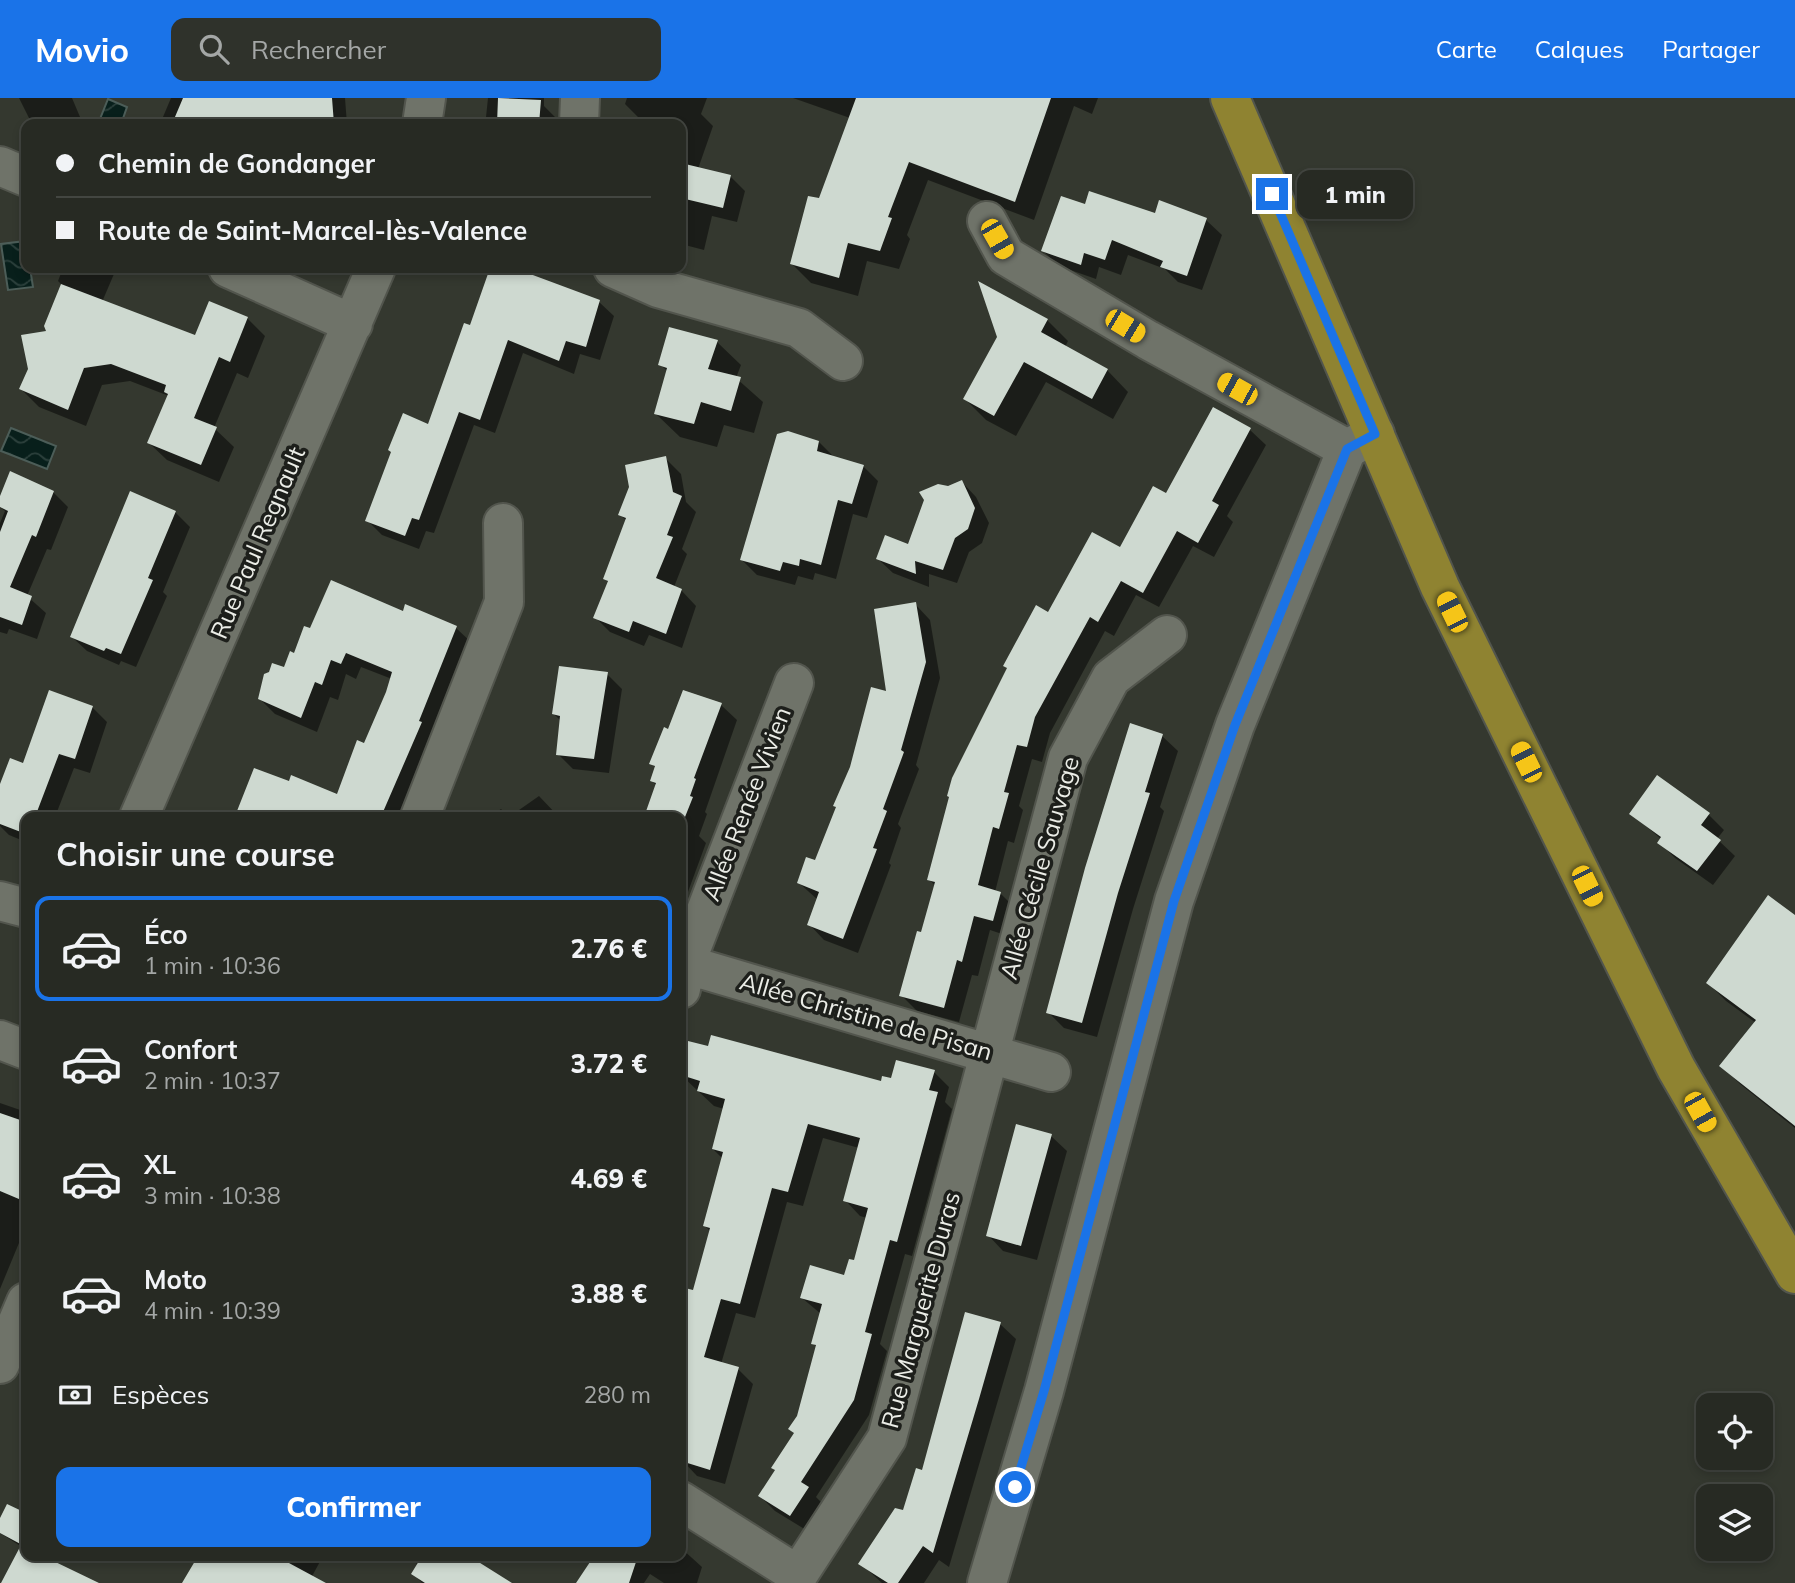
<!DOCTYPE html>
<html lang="fr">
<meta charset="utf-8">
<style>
:root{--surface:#272a23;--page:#2f322b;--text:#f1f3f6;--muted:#a4a7a6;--line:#434641;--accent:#1a73e8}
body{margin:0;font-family:Mulish,sans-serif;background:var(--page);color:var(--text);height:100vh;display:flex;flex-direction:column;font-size:26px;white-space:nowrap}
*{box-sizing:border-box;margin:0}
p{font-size:23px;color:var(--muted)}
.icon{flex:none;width:38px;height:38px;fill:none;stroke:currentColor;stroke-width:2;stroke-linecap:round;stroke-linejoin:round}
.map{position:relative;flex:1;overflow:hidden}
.side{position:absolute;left:21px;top:714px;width:665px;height:749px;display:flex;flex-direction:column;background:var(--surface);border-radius:14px;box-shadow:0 4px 10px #0003,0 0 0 2px var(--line)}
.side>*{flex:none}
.top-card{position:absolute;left:21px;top:21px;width:665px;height:154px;border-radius:14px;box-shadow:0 4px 10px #0003,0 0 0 2px var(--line);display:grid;align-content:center;height:154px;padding:0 35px;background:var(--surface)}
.fabs{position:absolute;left:1696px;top:1295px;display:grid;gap:14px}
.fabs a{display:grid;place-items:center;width:77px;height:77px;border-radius:14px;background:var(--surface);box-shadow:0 4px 10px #0003,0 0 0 2px var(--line);font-size:35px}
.end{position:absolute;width:32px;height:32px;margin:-16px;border:9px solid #1a73e8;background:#fff;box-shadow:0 0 0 4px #fff}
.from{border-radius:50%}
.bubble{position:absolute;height:49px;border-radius:14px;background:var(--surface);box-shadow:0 4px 10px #0003,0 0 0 2px var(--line);font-size:23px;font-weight:800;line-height:49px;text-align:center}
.car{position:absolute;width:21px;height:42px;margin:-21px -10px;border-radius:9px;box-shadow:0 0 5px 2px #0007;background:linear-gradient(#f5c518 24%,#345 0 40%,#f5c518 0 76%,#345 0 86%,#f5c518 0)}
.top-card b{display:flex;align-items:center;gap:24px;height:66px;font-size:26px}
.top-card b+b{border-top:2px solid var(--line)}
.top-card i{width:18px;height:18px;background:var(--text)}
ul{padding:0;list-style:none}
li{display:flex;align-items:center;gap:21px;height:105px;margin:0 14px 10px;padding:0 21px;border:4px solid transparent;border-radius:14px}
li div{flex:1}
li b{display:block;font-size:26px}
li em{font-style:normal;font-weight:800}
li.active{border-color:var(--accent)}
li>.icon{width:63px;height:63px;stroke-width:1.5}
h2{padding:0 35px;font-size:32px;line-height:84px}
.pay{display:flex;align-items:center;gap:18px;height:77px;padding:0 35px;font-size:26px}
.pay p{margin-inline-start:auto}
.primary-button{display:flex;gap:14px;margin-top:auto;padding:14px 35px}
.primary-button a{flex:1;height:80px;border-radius:14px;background:var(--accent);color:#fff;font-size:28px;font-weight:800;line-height:80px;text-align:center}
header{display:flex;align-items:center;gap:42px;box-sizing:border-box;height:98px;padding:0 35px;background:var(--accent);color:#fff}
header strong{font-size:33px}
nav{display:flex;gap:38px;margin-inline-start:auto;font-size:24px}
.search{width:490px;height:63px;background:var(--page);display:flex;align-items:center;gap:18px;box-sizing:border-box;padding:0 24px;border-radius:14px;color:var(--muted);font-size:26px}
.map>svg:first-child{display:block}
.water{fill:url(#water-waves);stroke:#4c5d58;stroke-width:2}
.shadow{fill:#0007}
.building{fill:#ced9d0}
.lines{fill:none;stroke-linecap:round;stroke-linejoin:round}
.minor-casing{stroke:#52554d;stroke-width:42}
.major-casing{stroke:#52554d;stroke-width:42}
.minor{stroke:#6f7369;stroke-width:38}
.major{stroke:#8f8331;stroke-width:38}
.route{stroke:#1a73e8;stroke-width:9}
.labels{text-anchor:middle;stroke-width:7;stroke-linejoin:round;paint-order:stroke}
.street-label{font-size:24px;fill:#ebede7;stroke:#1d1f1b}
</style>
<header>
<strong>Movio</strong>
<div class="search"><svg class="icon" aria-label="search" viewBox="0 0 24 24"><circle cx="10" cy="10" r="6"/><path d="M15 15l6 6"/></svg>Rechercher</div>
<nav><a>Carte</a><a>Calques</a><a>Partager</a></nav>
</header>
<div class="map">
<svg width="1795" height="1485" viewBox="0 0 1795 1485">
<defs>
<pattern id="water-waves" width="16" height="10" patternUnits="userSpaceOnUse" patternTransform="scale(1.75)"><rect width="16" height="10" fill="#081f1b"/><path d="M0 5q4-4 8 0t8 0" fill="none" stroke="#2c403c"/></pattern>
</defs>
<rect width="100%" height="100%" fill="#34382f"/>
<!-- water -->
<path class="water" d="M108,1L127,9L121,26H98Z
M26,143V170H30L33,189L8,192L1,146Z
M11,330L56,348L47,371L1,353Z"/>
<!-- shadow -->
<path class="shadow" d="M19,0H72L83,26H32Z
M171,0H345L347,26H160Z
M488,0H544V8L555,19V26H493L486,19Z
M627,0H707L701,16L713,28L698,71L730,78L745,93L737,124L712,118L704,152L681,146V26H656L640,21L625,6Z
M793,0H1098L1092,16L1074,8L1034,122L928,82L907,137L910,141L899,171L867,163L858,198L811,185L792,166L820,103L850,20Z
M1086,108L1206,122L1222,137L1202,192L1178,184L1165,171L1128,157L1121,177L1099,169L1096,181L1059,168L1043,153Z
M63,170H107L114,176L102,204L196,239L247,220L265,238L248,280L237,275L214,330L234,349L219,384L167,362L149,345L169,298L130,283L102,287L86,328L39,309L21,291L48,234L62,187L58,183Z
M492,170H510L599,204L614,218L600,262L580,256L574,276L523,255L495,335L474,327L434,435L426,433L419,451L382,437L367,422L429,328L471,229Z
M1047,222L1068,243L1065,249L1107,272L1128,294L1113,321L1046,284L1016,338L986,322L965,301Z
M717,244L741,267L736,280L763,304L754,335L724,327L717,349L680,339L656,316L668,274L660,266Z
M1213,312L1250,332L1266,347L1227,418L1233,424L1214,459L1193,448L1159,509L1136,497L1114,538L1105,533L1050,635L1042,664L1032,661L1019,708L1023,712L1014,745L1008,743L995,794L1000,795L1016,811L1008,838L990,832L978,878L972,877L959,924L917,913L901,897L923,837L936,789L929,781L1049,516L1120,451L1166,397Z
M819,344L835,360L863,368L878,383L867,420L853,416L836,481L815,475L813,482L798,478L795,487L757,477L742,462Z
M665,360L681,376L686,404L696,414L682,451L687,456L674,489L681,492L696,508L682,550L649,537L644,548L610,534L595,519L609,485L605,481L627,423L620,417Z
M962,384L976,399L989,425L982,445L969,454L957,485L929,476V489L893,475L878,461L909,448L926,402Z
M53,394L68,409L51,452L47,451L27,498L46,515L37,541L9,531L7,536L0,534V425L5,413L0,409V403Z
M175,414L190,429L163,494L167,498L136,569L121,563L119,567L87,553L72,539Z
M915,506L930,522L940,580L916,667L919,671L898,726L901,730L889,765L891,767L858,855L824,842L809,826L818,802L799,785L816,764L888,596Z
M406,508L456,530L472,545L402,719H246L239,712L289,685L338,698L365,647L392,581L361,569L356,581L346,576L338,602L330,599L317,634L275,616L260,601L285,572L311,533L404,515Z
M607,576L622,591L609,675L573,671L558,656L561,623L554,616Z
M721,607L737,622L705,714L707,716L699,738L706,745L685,802L681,800V719H645L657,688L652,683L656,670L651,665L669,633Z
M92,609L107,624L90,675L74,670L55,719H26V744L9,737L0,728V691Z
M1162,638L1178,653L1160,709L1164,713L1133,811L1097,939L1064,930L1048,914Z
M539,698L559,719H490L501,711L509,719Z
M1632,716L1709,717L1724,732L1717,741L1735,758L1713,787L1675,760L1659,744L1661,741Z
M1795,819V1030L1740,986L1722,968L1756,925L1726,903L1708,885Z
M685,944L882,985L934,974L949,989L945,1004L952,1011L912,1158L905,1156L880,1246L887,1253L869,1317L816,1399L823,1406L806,1432L775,1413L760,1398L796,1336L817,1249L813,1245L821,1216L802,1200L846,1179L855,1164L867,1120L860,1118L845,1102L859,1050L823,1040L803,1108L787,1104L755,1220L736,1215L721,1266L738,1271L753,1286L725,1386L697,1378L681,1361V1209L686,1192L695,1195L710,1133L705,1128L723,1061L713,1051L724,1011L714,1008L681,977Z
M0,1005L26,1014V1128L0,1191Z
M1051,1038L1067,1053L1037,1162L1003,1153L988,1137Z
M1000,1226L1016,1241L949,1469L939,1462L924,1485H882L860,1465L904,1414Z
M8,1408L26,1417V1458H39L70,1473L82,1485H3L22,1449L0,1435V1424Z
M681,1450L702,1469L697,1485H664L650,1476L644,1485H577L595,1458H681Z
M200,1458H323L310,1482L314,1485H184Z
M409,1458H480L476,1464L501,1485H422L413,1475L418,1467Z"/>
<!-- building -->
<path class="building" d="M183,0H332L334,26H172Z
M498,0L541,2L539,26H497Z
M856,0H1051L1015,104L909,64L888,119L892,120L880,153L848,145L839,180L790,166L808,98L819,100Z
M681,65L731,77L723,110L681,100Z
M1089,93L1155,115L1159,102L1207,120L1187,178L1160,169L1163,163L1112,142L1105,162L1084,155L1081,167L1041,153L1061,98L1085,106Z
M490,170H514L600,202L586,249L566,243L559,263L508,242L480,322L459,314L419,422L412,420L405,438L365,423L391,354L388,352L403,315L428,326L464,225L470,227Z
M978,183L1048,221L1041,234L1108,271L1092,301L1024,264L994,318L963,301L997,239Z
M61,186L195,237L209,203L248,219L230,264L219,259L194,320L217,329L201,367L147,345L168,296L164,294L166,287L111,266L84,270L68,312L19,291L28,271L21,237L46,233L44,228Z
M669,229L718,242L708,271L741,279L731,313L701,304L694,326L654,316L667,270L658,267Z
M1213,309L1251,330L1212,403L1219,407L1198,445L1177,433L1143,495L1121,483L1098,524L1090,519L1035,619L1027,649L1017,647L1004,694L1009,695L999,731L993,729L978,787L1001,794L993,823L974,818L962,864L957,862L944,910L899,898L917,833L921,834L935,784L927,782L949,699L947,698L952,680L1007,570L1003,568L1036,507L1048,514L1092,434L1120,449L1153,388L1166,395Z
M788,333L819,343L817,353L864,367L852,406L838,402L821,467L800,461L799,468L783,464L780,473L740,462L777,336Z
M666,358L673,394L682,398L667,437L673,439L656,480L682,491L666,536L633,523L629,534L593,520L608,483L603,481L626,420L618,417L629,389L625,367Z
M10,373L54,393L36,439L32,437L10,489L32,498L22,527L0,519V434L8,413L0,409V398Z
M962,382L975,410L968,431L955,440L943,472L915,463L916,476L876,461L885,437L908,446L924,402L919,394L938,386L948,388Z
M130,393L176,413L148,480L153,482L121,556L106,550L104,553L70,539Z
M331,482L403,513L405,506L457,528L419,623L422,624L383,714L393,719H255L237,713L254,670L289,683L291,677L337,696L357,642L364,645L386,594L392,574L346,555L341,566L331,562L322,587L315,584L301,620L258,601L264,576L269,574L272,565L284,569L290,553L294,555L304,528L310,530Z
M916,504L926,564L901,652L904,654L883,711L887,713L873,750L877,751L843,841L807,827L819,794L797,785L806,759L815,762L836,709L833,708L850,669L871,589L886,593L874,511Z
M559,568L608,574L594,661L556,657L560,618L552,616Z
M49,592L93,608L75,661L59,656L35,719H26V736L0,726V686L10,660L23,665Z
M683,592L722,605L694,680L696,681L690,698L693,699L685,719H644L656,685L650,683L655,668L649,666L664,629L668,631Z
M1130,625L1163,636L1145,694L1150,695L1118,795L1082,925L1046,915L1085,770Z
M1657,677L1710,715L1701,727L1721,742L1697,773L1657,745L1661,739L1629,716Z
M1768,797L1795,817V1028L1719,968L1756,922L1706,885Z
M711,937L881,983L882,978L891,980L896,962L935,972L929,992L938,994L897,1144L890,1142L865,1234L872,1236L854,1302L801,1384L809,1389L790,1418L758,1398L775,1372L771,1370L794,1335L788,1331L797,1318L816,1247L811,1246L822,1206L800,1200L810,1167L844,1177L849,1161L854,1162L868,1110L843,1103L860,1040L808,1026L788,1094L772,1090L740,1206L721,1201L704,1259L739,1269L710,1372L681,1363V1189L693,1192L710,1130L703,1128L723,1054L712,1051L725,1001L697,993L700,983L681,977V958L684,942L708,948Z
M0,1015L26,1024V1104L0,1093Z
M1016,1026L1052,1036L1021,1148L986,1138Z
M965,1214L1001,1224L979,1301L933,1455L923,1448L898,1485H888L858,1466L895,1410L903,1412L916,1370L922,1372Z
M7,1406L26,1415V1449L0,1435V1420Z
M21,1447L26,1449V1458H43L99,1485H1Z
M198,1458H276L326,1485H182Z
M422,1458H469L512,1485H425L411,1476Z
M594,1458H638L629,1485H576Z"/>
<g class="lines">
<defs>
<path id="minor" d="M422,26L426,0
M579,26L580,0
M0,68L26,79
M987,123L1006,158L1148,242L1347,351
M228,170L353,226
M613,170L658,190L799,230L843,263
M139,719L376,170
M420,719L504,504L503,425
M0,803L26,810
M681,865L1051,974
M681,891L685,867L794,585
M0,942L26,952
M0,1266L26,1204
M681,1403L798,1477L887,1340L1068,660L1111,580L1167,537
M987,1485L1044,1293L1174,803L1235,627L1347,351L1375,336"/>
<path id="major" d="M1230,0L1440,489L1676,970L1795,1176"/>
</defs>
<!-- minor casing -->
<use href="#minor" class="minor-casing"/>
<!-- major casing -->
<use href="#major" class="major-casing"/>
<!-- minor -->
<use href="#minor" class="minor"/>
<!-- major -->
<use href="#major" class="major"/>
</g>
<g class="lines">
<!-- route -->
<path class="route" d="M1015,1389L1044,1293L1174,803L1235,627L1347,351L1375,336L1272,96"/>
</g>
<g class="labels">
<!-- street labels -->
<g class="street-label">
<text transform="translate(258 445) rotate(-67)" y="8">Rue Paul Regnault</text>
<text transform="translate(747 706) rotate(-69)" y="8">Allée Renée Vivien</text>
<text transform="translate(1040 770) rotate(-74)" y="8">Allée Cécile Sauvage</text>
<text transform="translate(866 919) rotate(16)" y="8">Allée Christine de Pisan</text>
<text transform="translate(921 1212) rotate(-75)" y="8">Rue Marguerite Duras</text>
</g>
</g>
</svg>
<div class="fabs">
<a><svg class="icon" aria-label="locate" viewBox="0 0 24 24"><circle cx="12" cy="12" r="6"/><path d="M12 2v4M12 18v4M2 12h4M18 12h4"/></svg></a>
<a><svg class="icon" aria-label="layers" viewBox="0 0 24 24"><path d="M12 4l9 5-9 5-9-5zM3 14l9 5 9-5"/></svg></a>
</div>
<i class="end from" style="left:1015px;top:1389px"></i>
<i class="end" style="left:1272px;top:96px"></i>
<div class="bubble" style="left:1297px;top:72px;width:116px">1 min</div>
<i class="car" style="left:997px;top:141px;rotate:150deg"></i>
<i class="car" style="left:1125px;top:228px;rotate:121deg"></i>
<i class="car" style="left:1237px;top:291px;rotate:299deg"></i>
<i class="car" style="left:1452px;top:514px;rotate:334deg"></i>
<i class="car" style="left:1526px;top:664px;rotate:334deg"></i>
<i class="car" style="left:1587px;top:788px;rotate:154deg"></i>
<i class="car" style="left:1700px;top:1014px;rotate:151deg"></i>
<div class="top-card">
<b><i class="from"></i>Chemin de Gondanger</b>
<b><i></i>Route de Saint-Marcel-lès-Valence</b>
</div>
<section class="side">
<h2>Choisir une course</h2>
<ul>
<li class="active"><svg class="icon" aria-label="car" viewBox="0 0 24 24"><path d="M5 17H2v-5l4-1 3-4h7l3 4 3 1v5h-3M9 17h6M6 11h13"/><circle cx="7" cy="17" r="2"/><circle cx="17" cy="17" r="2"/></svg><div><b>Éco</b><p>1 min · 10:36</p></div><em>2.76 €</em></li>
<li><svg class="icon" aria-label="car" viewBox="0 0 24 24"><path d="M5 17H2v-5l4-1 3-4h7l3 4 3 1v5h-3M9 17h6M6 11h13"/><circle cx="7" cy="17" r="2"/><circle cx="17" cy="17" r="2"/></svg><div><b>Confort</b><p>2 min · 10:37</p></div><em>3.72 €</em></li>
<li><svg class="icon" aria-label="car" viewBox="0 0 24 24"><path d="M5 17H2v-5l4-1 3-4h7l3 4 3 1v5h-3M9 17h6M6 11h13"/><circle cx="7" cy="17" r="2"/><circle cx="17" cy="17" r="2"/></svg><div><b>XL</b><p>3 min · 10:38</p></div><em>4.69 €</em></li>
<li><svg class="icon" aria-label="car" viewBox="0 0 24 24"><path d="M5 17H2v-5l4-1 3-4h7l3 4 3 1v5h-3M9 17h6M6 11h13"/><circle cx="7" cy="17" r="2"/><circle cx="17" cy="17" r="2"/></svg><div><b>Moto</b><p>4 min · 10:39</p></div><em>3.88 €</em></li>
</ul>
<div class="pay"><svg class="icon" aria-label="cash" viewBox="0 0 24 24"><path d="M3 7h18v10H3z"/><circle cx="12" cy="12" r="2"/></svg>Espèces<p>280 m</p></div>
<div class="primary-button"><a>Confirmer</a></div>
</section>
</div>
